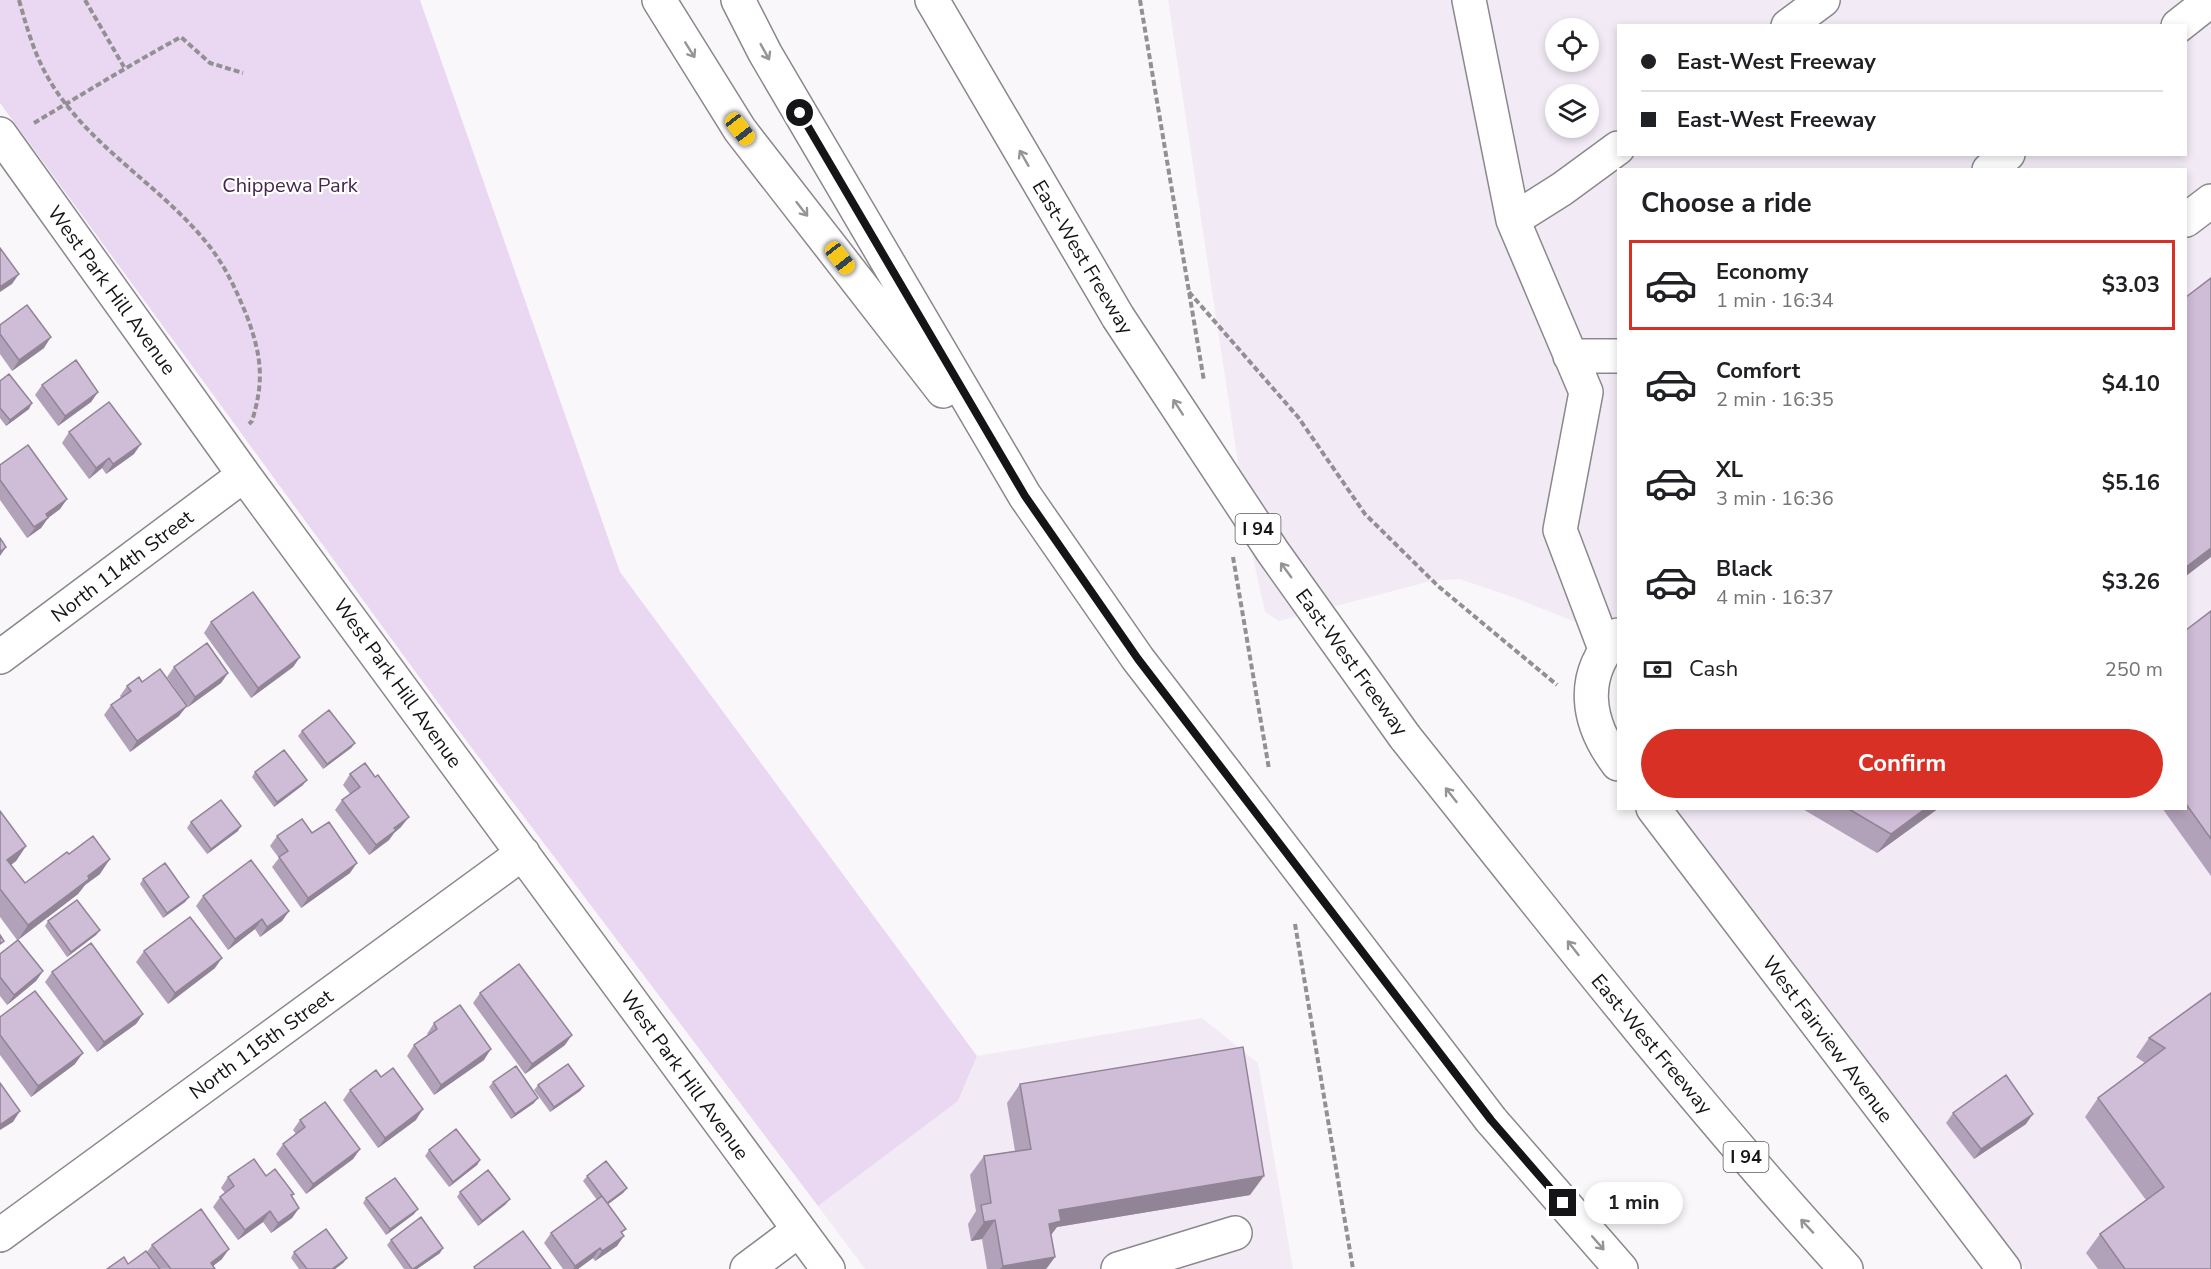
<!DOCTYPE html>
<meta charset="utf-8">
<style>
:root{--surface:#fff;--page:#f6f6f6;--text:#202124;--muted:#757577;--line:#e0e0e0;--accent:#d93025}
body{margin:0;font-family:"Nunito Sans",sans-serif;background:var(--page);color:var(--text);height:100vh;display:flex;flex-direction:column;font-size:22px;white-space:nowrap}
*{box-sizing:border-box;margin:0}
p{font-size:20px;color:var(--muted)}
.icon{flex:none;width:33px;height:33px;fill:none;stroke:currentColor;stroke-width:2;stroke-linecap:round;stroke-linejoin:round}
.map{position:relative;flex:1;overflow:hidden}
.sheet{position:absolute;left:1617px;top:168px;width:570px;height:642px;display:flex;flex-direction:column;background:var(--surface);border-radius:0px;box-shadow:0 3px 9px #0003}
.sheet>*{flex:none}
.hud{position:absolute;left:1617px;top:24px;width:570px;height:132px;border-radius:0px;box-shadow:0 3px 9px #0003;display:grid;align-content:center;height:132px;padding:0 24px;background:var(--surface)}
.buttons{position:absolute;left:1545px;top:18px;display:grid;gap:12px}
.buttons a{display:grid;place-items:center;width:54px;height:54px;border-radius:50%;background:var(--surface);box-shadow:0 3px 9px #0003;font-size:30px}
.end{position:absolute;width:27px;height:27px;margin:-14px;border:8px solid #151416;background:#fff;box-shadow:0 0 0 3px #fff}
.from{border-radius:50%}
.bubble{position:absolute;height:42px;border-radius:21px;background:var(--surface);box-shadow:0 3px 9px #0003;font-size:20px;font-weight:700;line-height:42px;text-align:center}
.car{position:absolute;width:18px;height:36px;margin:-18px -9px;border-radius:8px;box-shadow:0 0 4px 2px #0007;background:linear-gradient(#f5c518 24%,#345 0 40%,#f5c518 0 76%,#345 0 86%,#f5c518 0)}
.hud b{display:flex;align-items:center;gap:21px;height:57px;font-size:22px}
.hud b+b{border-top:2px solid var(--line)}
.hud i{width:15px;height:15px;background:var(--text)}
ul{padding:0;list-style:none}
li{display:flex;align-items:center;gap:18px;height:90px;margin:0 12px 9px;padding:0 12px;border:3px solid transparent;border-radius:0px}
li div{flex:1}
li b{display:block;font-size:22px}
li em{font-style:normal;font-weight:700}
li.on{border-color:var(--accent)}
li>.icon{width:54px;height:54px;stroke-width:1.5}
h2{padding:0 24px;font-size:27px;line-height:72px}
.pay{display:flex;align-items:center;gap:15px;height:66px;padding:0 24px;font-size:22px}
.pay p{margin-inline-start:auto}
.action{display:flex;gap:12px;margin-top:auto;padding:12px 24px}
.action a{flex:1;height:69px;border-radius:36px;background:var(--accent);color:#fff;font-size:24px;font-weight:700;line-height:69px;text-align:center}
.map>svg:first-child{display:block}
.built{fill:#f2eaf5;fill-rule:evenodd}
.green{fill:#ead8f2}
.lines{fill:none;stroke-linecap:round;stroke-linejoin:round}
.minor-casing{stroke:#8a888c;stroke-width:36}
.highway-casing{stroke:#8a888c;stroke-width:36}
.path{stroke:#929093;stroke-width:4;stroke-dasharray:6 3;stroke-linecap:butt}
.minor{stroke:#fff;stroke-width:33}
.highway{stroke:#fff;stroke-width:33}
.highway-bridge-casing{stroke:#8a888c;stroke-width:36;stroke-linecap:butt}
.highway-bridge{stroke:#fff;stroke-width:33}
.wall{fill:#b2a2b9}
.shaded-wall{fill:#918496}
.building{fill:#cfbcd7;stroke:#918496;stroke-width:1.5}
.oneway{stroke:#969596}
.route{stroke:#151416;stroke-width:8}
.labels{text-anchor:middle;stroke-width:4.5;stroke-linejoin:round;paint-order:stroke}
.shield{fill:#fff;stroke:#5b5a5c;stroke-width:1.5}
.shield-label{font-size:18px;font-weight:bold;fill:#151416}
.park-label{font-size:20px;fill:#43274d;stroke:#fff}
.street-label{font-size:20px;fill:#151416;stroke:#fff}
</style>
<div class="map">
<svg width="2211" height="1269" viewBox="0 0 2211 1269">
<rect width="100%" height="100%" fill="#faf7fb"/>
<!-- built -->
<path class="built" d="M1168,0H2211V1269H2025L1674,809L2186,808V170H1618V639L1518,599L1460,579L1431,581L1279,621L1265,612L1251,549ZM1618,26H2186V154H1618ZM1556,28H1588V62H1556ZM1556,94H1588V128H1556Z
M1202,1018L1258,1063L1293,1269H865L818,1206L958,1101L977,1056Z"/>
<!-- green -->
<path class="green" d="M0,0H420L620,572L977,1056L958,1101L818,1206L447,715L0,103Z"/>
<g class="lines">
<defs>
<path id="minor" d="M1469,0L1513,220L1586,392L1560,530L1605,649
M1788,26L1823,0
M2178,26L2211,0
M0,134L244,475L828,1269
M1989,170L2008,154
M1513,220L1562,189L1618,148
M2186,220L2211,201
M1570,356H1618
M1618,635C1579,675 1586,722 1618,764
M0,657L244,475
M1653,808L2004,1269
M0,1235L523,853
M747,1269L799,1230
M1118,1269L1235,1233"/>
<path id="highway" d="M659,0L740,130L943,391
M738,0L765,53L1025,496L1138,659L1225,772
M932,0L1118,317
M1405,737C1549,917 1690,1099 1846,1269
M1491,1120L1621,1269"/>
</defs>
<!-- minor casing -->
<use href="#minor" class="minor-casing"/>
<!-- highway casing -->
<use href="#highway" class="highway-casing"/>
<!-- path -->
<path class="path" d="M19,0C30,39 39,70 65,103C106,157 168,193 210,247C227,269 238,294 248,319C262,358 264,382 252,421L249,424
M85,0L124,67
M1140,0L1204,381
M34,123C83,94 131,64 181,37L210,63L243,73
M1189,292L1298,417L1365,514L1438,586L1557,685
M1233,557L1269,769
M1295,924L1353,1269"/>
<!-- minor -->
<use href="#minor" class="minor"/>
<!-- highway -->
<use href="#highway" class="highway"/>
<defs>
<path id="highway-bridge" d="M1118,317L1273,552L1405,737
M1225,772L1491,1120"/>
</defs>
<!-- highway-bridge casing -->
<use href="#highway-bridge" class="highway-bridge-casing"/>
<!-- highway-bridge -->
<use href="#highway-bridge" class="highway-bridge"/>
</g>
<!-- wall -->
<path class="wall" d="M0,325L44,348L12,371L0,354Z
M0,381L29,409L6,426L0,418Z
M42,385L98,392L91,402L58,426L35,395Z
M69,432L134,454L106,474L102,468L89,479L62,443Z
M0,465L67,499L60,509L48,518L41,528L27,538L0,500Z
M2211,611V876L2162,808H2186V630Z
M211,622L300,657L293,667L251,698L204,633Z
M174,667L228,673L221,683L188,707L167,677Z
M142,682L179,716L130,752L104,715L111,705L121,698L120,696L127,686Z
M302,731L355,743L351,748L323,769L298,736Z
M255,772L303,785L274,807L252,777Z
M350,774L401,827L394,833L389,840L369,855L335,810L342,800L350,794L343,785Z
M1801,808H1939L1877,853Z
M0,811L26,846L16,861L11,865L25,883L69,854L100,874L85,885L78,894L18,940L43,971L36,981L7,1005L0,996V954L17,940L0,917Z
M191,822L238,831L207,854L187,828Z
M312,833L350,873L301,908L272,867L279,858L270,846L277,836Z
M143,879L189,897L185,902L163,918L140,884Z
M203,896L289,911L282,921L260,937L255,929L228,950L196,906Z
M48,921L100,930L96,935L67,957L45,926Z
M144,951L215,968L168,1004L136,962Z
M52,972L143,1014L136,1024L97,1052L45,982Z
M480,993L565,1045L525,1074L473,1003Z
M2211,993V1269H2098L2086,1253L2100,1234L2146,1200L2085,1117L2098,1098L2145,1063L2136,1057L2149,1038Z
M0,1017L75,1064L31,1097L0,1055Z
M434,1023L484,1060L434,1095L407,1056L414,1045L428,1035L427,1034Z
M493,1082L534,1103L511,1119L489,1087Z
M1020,1084L1250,1195L1057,1227L1051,1235L1055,1257L1046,1269H987L982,1239L971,1241L968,1224L976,1211L970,1175L984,1156L1015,1151L1007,1103Z
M538,1085L584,1086L580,1091L550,1112L534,1090Z
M350,1090L416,1120L378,1148L343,1100Z
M1953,1113L2026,1124L1974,1159L1946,1123Z
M300,1120L360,1149L353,1159L306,1194L276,1154L283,1144L296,1134L293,1130Z
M429,1150L480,1160L477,1165L449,1187L425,1156Z
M266,1176L294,1194L292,1196L299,1208L292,1218L271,1233L263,1222L238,1240L213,1207L220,1197L225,1193L221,1188L228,1177Z
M587,1176L627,1188L623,1193L608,1204L623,1234L617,1246L595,1261L593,1258L578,1269H563L544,1243L551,1233L597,1200L583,1181Z
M460,1192L506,1204L478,1226L457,1197Z
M366,1198L414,1214L386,1235L363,1203Z
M391,1240L440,1253L417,1269H404L387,1245Z
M152,1245L222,1259L213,1266L215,1269H107L128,1264L147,1252Z
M294,1252L347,1258L343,1263L335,1269H299L291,1258Z"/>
<!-- shaded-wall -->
<path class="shaded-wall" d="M19,274L12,284L0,292V287Z
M51,337L44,348L12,371L19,360Z
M98,392L91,402L58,426L65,416Z
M32,403L29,409L6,426L10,420Z
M141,444L134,454L106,474L113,464Z
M109,458L102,468L89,479L96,468Z
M67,499L60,509L48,518L41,528L27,538L46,514Z
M6,547L0,556V552Z
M2211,548V557L2186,576V567Z
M300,657L293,667L251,698L258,688Z
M228,673L221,683L188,707L195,697Z
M187,706L179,716L130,752L137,741Z
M355,743L351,748L323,769L327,764Z
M307,780L303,785L274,807L277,802Z
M1926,808H1939L1877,853L1891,834Z
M409,817L401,827L394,833L389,840L369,855L376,845L394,828Z
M241,826L238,831L207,854L211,849Z
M26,846L16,861L0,873L7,860Z
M110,859L100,874L85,885L78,894L18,940L28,925L88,876Z
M357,863L350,873L301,908L308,898Z
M189,897L185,902L163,918L167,913Z
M289,911L282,921L260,937L267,927Z
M262,919L255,929L228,950L235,939Z
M100,930L96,935L67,957L71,952Z
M222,958L215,968L168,1004L175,993Z
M43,971L36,981L7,1005L14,995Z
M143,1014L136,1024L97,1052L104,1042Z
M572,1035L565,1045L525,1074L532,1064Z
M491,1049L484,1060L434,1095L441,1085Z
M83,1053L75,1064L31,1097L38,1086Z
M584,1086L580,1091L550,1112L554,1107Z
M538,1098L534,1103L511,1119L515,1114Z
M423,1109L416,1120L378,1148L385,1138Z
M20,1111L13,1122L0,1130V1125Z
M2033,1114L2026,1124L1974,1159L1981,1149Z
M360,1149L353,1159L306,1194L313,1184Z
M480,1160L477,1165L449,1187L453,1182Z
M1264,1176L1250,1195L1057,1227L1047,1240L1035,1243L1059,1210Z
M627,1188L623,1193L603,1208L607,1203Z
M510,1199L506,1204L478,1226L482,1221Z
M299,1208L292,1218L271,1233L278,1223Z
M418,1209L414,1214L386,1235L390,1229Z
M270,1211L263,1222L238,1240L245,1230Z
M995,1220L982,1239L971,1241L984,1222Z
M624,1236L617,1246L595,1261L602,1251Z
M443,1248L440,1253L417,1269H413Z
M600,1248L593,1258L578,1269H573L575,1266Z
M229,1249L222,1259L209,1269L211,1263Z
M1055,1257L1046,1269H1000L1003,1266Z
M347,1258L343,1263L335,1269H332Z"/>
<!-- building -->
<path class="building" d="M0,248L19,274L0,287Z
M2211,278V548L2186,567V297Z
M27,305L51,337L19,360L0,334V325Z
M76,360L98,392L65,416L42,385Z
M9,374L32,403L10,420L0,408V381Z
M109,402L141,444L113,464L109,458L96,468L69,432Z
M28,445L67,499L46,514L48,518L34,527L0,480V465Z
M0,538L6,547L0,552Z
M253,592L300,657L258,688L211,622Z
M2211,611V839L2186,804V630Z
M207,643L228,673L195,697L174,667Z
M160,669L187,706L137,741L111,705L131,691L127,686L139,677L142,682Z
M329,710L355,743L327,764L302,731Z
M284,750L307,780L277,802L255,772Z
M365,763L375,777L378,775L409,817L394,828L396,830L376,845L342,800L360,787L350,774Z
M221,800L241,826L211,849L191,822Z
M1847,808H1926L1891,834Z
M0,811L26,846L7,860L25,883L67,852L69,854L93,836L110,859L88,876L89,879L28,925L0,889Z
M302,819L312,833L329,822L357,863L308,898L279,857L288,851L277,836Z
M251,860L289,911L267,927L262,919L235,939L203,896Z
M165,863L189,897L167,913L143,879Z
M77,900L100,930L71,952L48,921Z
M190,917L222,958L175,993L144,951Z
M0,935L4,941L0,944Z
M18,940L43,971L14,995L0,977V954Z
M91,943L143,1014L104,1042L52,972Z
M519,964L572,1035L532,1064L480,993Z
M35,991L83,1053L38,1086L0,1035V1017Z
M2211,993V1269H2125L2100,1234L2164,1187L2098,1098L2165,1048L2149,1038Z
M460,1005L491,1049L441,1085L414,1045L437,1029L434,1023Z
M1243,1047L1264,1176L1059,1210L1061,1221L1049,1224L1055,1257L1003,1266L995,1220L984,1222L981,1205L991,1203L984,1156L1031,1149L1020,1084Z
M568,1064L584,1086L554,1107L538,1085Z
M516,1066L538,1098L515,1114L493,1082Z
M393,1068L423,1109L385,1138L350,1090L376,1070L381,1077Z
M2006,1075L2033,1114L1981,1149L1953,1113Z
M0,1083L20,1111L0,1125Z
M325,1102L360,1149L313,1184L283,1144L305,1127L300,1120Z
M456,1129L480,1160L453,1182L429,1150Z
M254,1159L266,1176L275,1169L294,1194L291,1195L299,1208L278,1223L270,1211L245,1230L220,1197L234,1186L228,1177Z
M606,1161L627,1188L607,1203L587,1176Z
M488,1170L510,1199L482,1221L460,1192Z
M395,1178L418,1209L390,1229L366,1198Z
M602,1196L626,1229L621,1232L624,1236L602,1251L600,1248L575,1266L551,1233Z
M201,1209L229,1249L211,1263L215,1269H171L152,1245Z
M421,1217L443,1248L413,1269H412L391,1240Z
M326,1229L347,1258L332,1269H307L294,1252Z
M523,1231L551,1269H475L474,1267Z
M146,1251L160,1269H107L124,1257L128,1264Z"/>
<!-- one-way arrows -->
<defs><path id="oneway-shaft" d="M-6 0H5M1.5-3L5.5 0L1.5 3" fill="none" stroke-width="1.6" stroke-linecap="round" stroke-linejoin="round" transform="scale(1.5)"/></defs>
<g class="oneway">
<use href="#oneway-shaft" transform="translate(690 50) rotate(58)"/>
<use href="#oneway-shaft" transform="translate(765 52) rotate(61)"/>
<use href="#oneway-shaft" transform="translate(1024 158) rotate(-120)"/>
<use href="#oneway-shaft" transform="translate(802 209) rotate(52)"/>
<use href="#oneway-shaft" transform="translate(1178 407) rotate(-123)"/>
<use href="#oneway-shaft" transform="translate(1286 570) rotate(-126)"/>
<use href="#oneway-shaft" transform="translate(1451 795) rotate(-128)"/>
<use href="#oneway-shaft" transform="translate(1573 948) rotate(-128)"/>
<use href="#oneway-shaft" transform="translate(1807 1226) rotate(-133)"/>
<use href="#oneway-shaft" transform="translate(1598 1243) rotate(49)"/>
</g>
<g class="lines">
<!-- route -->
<path class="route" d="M800,113L1025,496L1138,659L1491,1120L1563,1203"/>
</g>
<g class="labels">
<!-- shield labels -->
<g class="shield">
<rect x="1235.5" y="514" width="45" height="30" rx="4.5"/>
<rect x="1723.5" y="1142" width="45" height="30" rx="4.5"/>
</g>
<g class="shield-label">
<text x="1258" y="535">I 94</text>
<text x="1746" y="1163">I 94</text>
</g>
<!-- park labels -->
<g class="park-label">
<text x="290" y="192">Chippewa Park</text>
</g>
<!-- street labels -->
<g class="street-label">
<text transform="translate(1083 257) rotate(59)" y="7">East-West Freeway</text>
<text transform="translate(112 290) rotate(54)" y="7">West Park Hill Avenue</text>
<text transform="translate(122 566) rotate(-37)" y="7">North 114th Street</text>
<text transform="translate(1352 662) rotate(54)" y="7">East-West Freeway</text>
<text transform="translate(398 683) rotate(54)" y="7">West Park Hill Avenue</text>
<text transform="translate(1828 1039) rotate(53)" y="7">West Fairview Avenue</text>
<text transform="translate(261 1044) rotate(-36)" y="7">North 115th Street</text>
<text transform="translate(1652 1044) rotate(50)" y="7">East-West Freeway</text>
<text transform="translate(685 1075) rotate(54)" y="7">West Park Hill Avenue</text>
</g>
</g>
</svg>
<div class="buttons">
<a><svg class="icon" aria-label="locate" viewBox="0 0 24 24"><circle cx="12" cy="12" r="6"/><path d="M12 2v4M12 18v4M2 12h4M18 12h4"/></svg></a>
<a><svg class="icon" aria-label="layers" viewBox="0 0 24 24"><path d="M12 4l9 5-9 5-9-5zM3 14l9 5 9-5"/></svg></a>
</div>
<i class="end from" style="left:800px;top:113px"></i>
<i class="end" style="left:1563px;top:1203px"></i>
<div class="bubble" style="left:1584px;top:1182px;width:99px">1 min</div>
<i class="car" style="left:740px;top:129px;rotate:142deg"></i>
<i class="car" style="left:840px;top:258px;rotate:142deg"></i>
<div class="hud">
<b><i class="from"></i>East-West Freeway</b>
<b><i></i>East-West Freeway</b>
</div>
<section class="sheet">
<h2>Choose a ride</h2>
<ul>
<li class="on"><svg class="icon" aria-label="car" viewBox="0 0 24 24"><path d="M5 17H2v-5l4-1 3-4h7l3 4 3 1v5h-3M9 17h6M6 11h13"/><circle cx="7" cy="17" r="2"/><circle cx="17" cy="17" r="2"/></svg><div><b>Economy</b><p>1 min · 16:34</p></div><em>$3.03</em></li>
<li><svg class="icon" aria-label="car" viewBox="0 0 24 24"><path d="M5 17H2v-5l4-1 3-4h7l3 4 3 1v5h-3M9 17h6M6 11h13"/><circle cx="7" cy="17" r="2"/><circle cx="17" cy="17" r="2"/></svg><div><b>Comfort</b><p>2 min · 16:35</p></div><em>$4.10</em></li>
<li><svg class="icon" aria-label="car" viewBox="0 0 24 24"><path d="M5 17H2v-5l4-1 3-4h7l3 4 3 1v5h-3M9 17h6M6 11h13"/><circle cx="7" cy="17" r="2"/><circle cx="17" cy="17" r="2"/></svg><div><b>XL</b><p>3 min · 16:36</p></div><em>$5.16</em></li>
<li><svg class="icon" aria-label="car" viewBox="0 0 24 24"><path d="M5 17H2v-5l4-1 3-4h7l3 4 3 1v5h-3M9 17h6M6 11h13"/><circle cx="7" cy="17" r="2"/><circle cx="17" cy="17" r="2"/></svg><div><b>Black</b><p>4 min · 16:37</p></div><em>$3.26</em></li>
</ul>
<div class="pay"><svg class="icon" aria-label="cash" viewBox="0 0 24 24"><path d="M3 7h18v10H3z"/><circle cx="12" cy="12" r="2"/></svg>Cash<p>250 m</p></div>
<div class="action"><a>Confirm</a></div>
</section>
</div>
